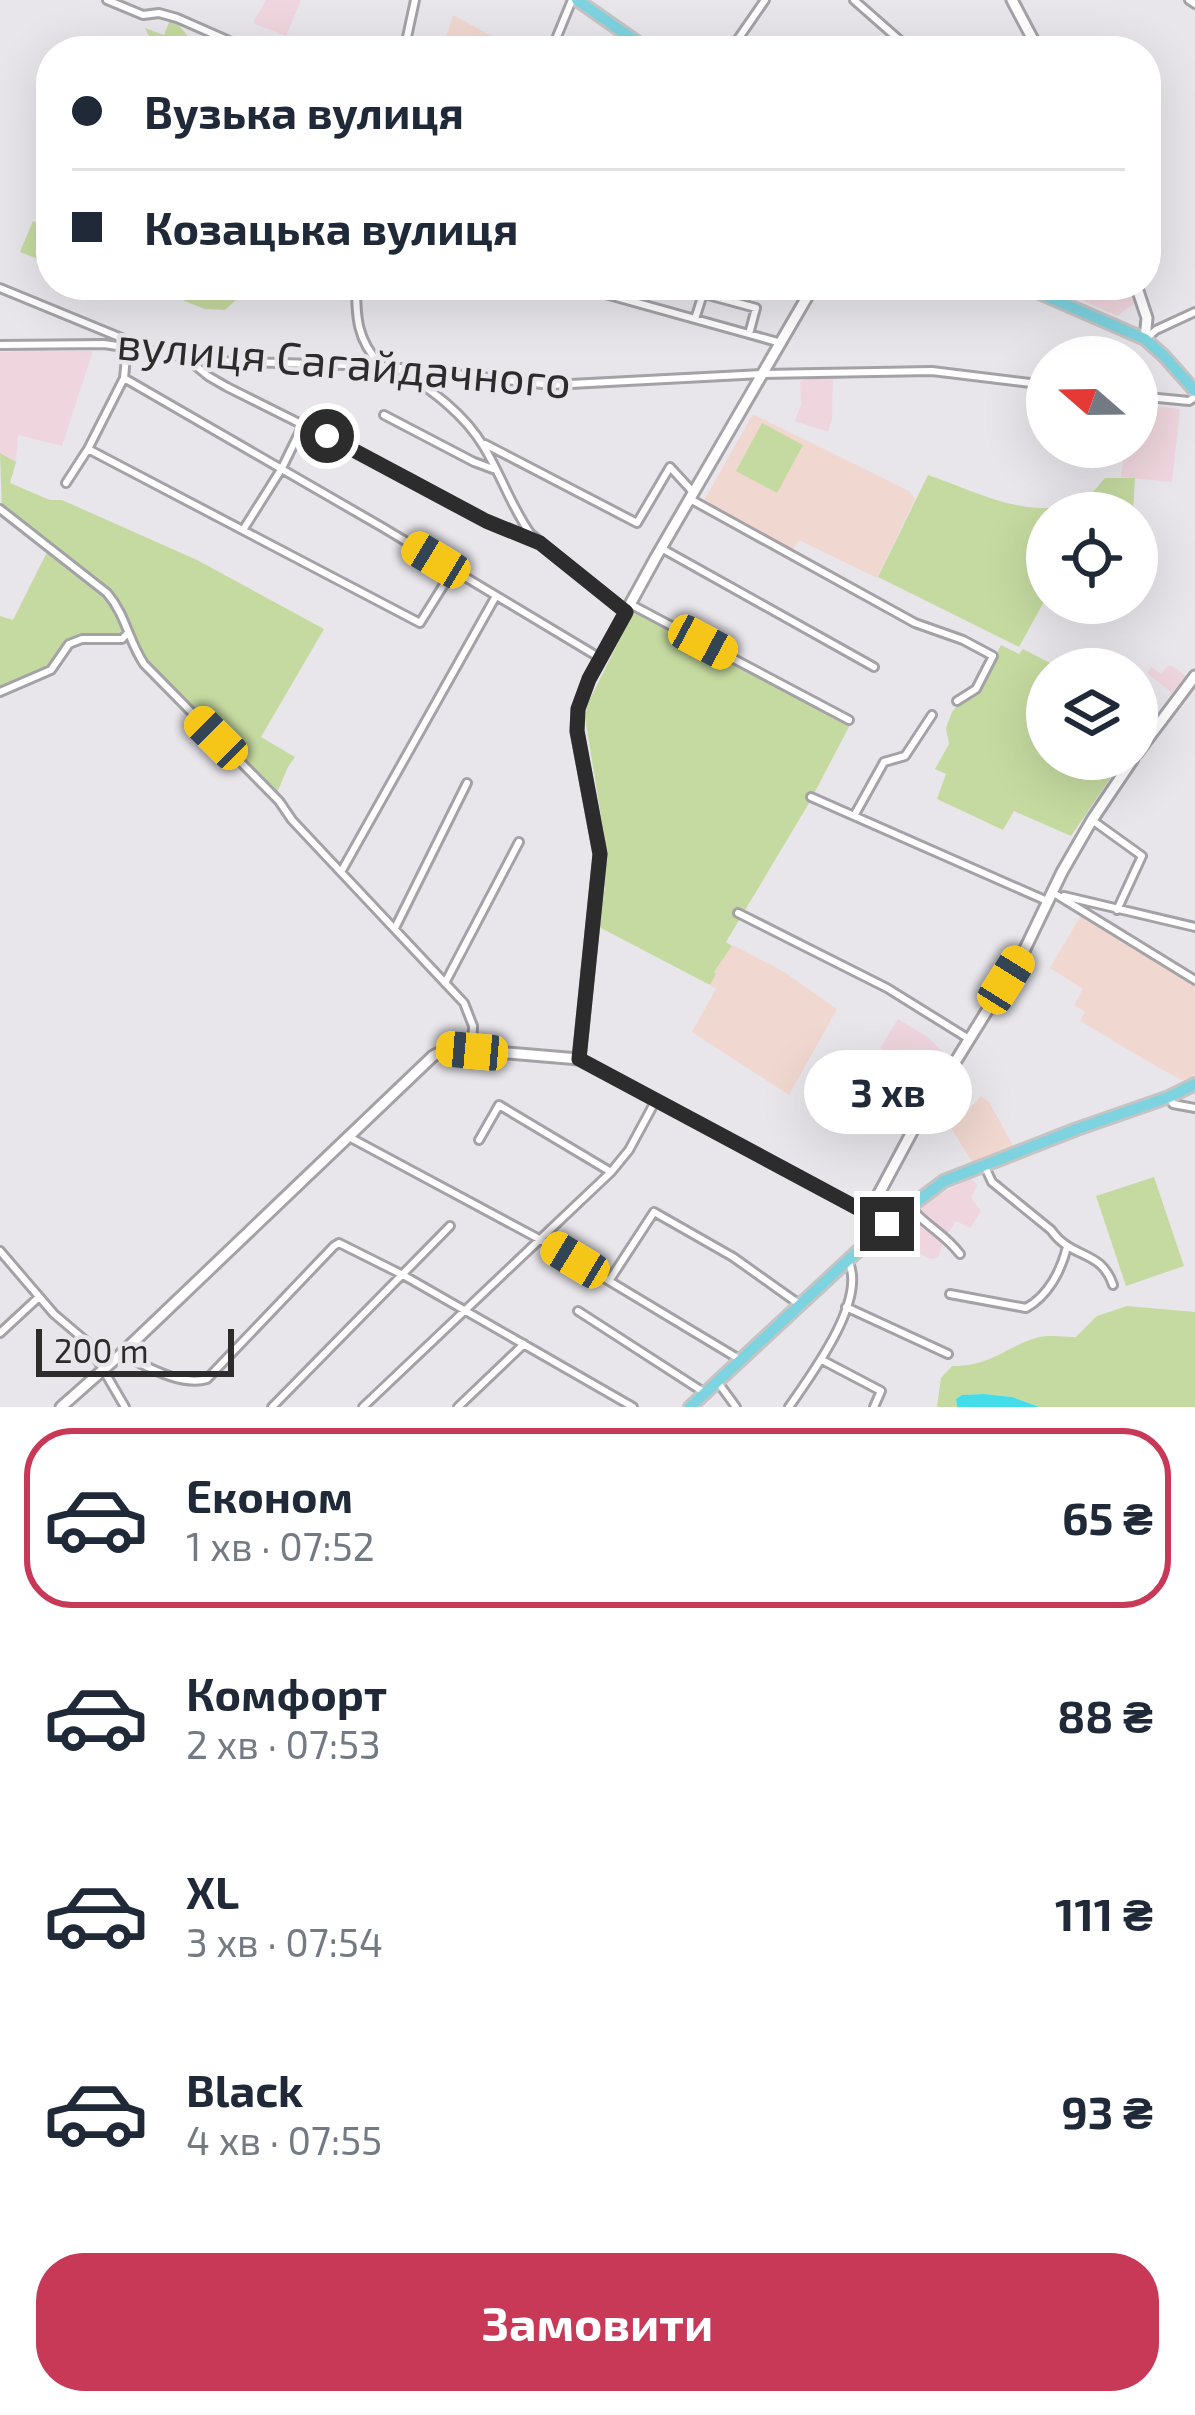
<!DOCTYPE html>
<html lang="uk">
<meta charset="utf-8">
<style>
:root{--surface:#fff;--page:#f6f6f7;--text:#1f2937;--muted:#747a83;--line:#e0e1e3;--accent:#c83958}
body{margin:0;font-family:"Exo 2",sans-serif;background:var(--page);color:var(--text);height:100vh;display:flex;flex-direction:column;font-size:45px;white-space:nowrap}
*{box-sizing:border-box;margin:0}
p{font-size:39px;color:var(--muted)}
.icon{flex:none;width:66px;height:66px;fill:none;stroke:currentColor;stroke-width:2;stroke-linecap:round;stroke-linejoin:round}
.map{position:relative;height:1407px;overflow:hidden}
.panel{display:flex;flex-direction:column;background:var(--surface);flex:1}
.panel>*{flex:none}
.hud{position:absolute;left:36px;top:36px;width:1125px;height:264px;border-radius:48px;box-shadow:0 12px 48px #0002;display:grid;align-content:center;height:264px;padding:0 36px;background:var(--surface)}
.needle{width:78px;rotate:290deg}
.tools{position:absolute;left:1026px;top:336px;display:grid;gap:24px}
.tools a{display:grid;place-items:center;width:132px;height:132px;border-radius:50%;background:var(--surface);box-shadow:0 12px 48px #0002;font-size:60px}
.scale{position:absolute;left:36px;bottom:30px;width:198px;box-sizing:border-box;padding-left:12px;border:6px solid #2c2c2d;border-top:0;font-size:33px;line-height:42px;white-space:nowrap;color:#2c2c2d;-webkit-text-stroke:9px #e8e6eb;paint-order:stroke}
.end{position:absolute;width:54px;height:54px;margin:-27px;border:15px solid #2c2c2d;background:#fff;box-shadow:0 0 0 6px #fff}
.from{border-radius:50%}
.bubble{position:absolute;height:84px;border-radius:42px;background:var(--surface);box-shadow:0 12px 48px #0002;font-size:39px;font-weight:700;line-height:84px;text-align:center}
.car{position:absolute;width:36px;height:72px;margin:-36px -18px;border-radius:15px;box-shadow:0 0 9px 3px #0007;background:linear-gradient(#f5c518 24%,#345 0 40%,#f5c518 0 76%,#345 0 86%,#f5c518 0)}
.hud b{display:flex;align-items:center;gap:42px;height:114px;font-size:45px}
.hud b+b{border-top:3px solid var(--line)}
.hud i{width:30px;height:30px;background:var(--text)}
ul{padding:21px 0 0;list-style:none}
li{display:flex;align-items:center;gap:36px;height:180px;margin:0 24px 18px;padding:0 12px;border:6px solid transparent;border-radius:48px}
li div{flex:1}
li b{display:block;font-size:45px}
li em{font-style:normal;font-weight:700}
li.active{border-color:var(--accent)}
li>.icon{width:108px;height:108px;stroke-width:1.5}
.action{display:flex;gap:24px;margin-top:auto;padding:24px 36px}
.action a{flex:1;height:138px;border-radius:48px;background:var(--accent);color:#fff;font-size:48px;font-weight:700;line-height:138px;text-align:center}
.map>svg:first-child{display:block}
.commercial{fill:#efd5dd}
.education{fill:#f0d7cf}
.green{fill:#c5daa0}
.water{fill:#43dce9}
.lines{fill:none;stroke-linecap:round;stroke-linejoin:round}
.street-casing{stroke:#a4a2a7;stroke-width:12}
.secondary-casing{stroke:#a4a2a7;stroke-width:15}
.primary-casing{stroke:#c4c4c4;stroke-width:16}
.street{stroke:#fff;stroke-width:6}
.secondary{stroke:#fff;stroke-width:9}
.primary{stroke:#7dd3e0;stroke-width:10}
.route{stroke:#2c2c2d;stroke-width:15}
.labels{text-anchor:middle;stroke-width:9;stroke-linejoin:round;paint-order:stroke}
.street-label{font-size:45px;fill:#2c2c2d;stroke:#e8e6eb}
</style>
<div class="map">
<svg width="1195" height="1407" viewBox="0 0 1195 1407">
<rect width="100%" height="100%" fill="#e8e6eb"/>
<!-- commercial -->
<path class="commercial" d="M266,0H301L286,36L253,23Z
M1048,285H1104L1118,291L1127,285L1135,303L1117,316Z
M27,351H93L62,446L18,435L16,462L0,453V352Z
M809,377H833L832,419L828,432L795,421L801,405L800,382Z
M1137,404L1180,409L1172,482L1121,477L1125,447H1137Z
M1168,666H1173L1186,676L1172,693L1147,673L1151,667L1161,674Z
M898,1019L929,1038L949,1058L934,1080L902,1059L897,1065L886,1057L888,1053L880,1048Z
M971,1178L977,1185L971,1198L981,1211L970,1228L956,1221L944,1239L938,1258L931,1259L892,1240L893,1236L919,1210L937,1196Z"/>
<!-- education -->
<path class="education" d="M453,15L519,51H442Z
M753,414L909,491L915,499L877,578L799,540L792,551L703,502Z
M1081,915L1195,984V1074L1192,1077L1182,1080L1161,1069L1080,1021L1085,1012L1074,1005L1083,989L1050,968Z
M733,945L784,972L837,1009L789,1095L692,1032L716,989L710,985L716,974L714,972Z
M981,1096L989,1102L1014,1147L973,1163L951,1128Z"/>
<!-- green -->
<path class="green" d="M170,20L177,23L200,51H153L155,49L145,28L164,35Z
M51,215V264L20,252L33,221L38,223Z
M156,285H252L225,310L205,309L157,290Z
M762,423L803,445L777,493L736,471Z
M0,453L16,462L10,483L50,500H62L197,560L324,629L261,737L295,757L288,767L276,795L150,668L125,627L121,637H98L68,644L50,669L0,690V616L13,620L49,548L2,510Z
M928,475C976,491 1035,525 1085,498C1092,494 1099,485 1105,478H1135L1133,513H1047V596L1019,647L878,577Z
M634,611L851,723L808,805L726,942L732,946L714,972L716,974L710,985L599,927L605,886V840L585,718L588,703Z
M1001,645L1019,654L1023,649L1050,663L1048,667L1051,669H1047V759H1119L1117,762L1120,764L1071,836L1014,811L1003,830L937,799L946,774L935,769L949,744L946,728L952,712L964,697L977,691Z
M1154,1177L1184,1266L1126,1286L1096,1196Z
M1127,1306L1195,1312V1407H1039L1012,1397L984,1394L962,1395L956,1399L957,1407H937L941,1378L952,1366C992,1366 1003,1348 1036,1338C1048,1334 1063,1337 1076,1337L1097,1316Z"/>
<!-- water -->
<path class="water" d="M984,1394L1012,1397L1039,1407H957L956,1399L962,1395Z"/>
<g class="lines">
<defs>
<path id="street" d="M107,0L143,15L159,13L177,18L252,51
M854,0L912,51
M1189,0L1195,4
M736,42L765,0
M404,51L415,0
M551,51L572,0
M356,285C356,317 357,340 380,364
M573,285L781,343
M671,285L756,308L749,334
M0,288L141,346
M695,319L703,294
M1148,337L1156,330L1195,312
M0,345L104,344L214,361L382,366L551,385L762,374L932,371L1047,385
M127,347L124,378L382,527L600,658
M184,356L208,376L227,387L409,478L486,521L540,543
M399,369C431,390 464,413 484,447C501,475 511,506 530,533L625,612
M124,378L88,449L420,623L453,570
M1137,396L1189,401L1195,397
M384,415L474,462L493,469
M485,444L637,523L670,467L692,491
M66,483L88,449
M690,499L915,623L963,640L993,656L976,689L957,701
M0,509L107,593C126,615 128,640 144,664L279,801L292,820L464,1003L473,1026L472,1051
M243,530L282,468L303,425
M661,548L874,667
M630,604L849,720
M0,692L51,670L69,644L82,639H122L128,633
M811,797L1047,901
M854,816L884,762L905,756L932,715
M1092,820L1142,856L1117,910
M341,872L496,596
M1052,892L1195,980
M1064,896L1195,927
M738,913L887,988L969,1039
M395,928L467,783
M445,983L519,842
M1169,1097L1173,1104L1195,1108
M349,1137L541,1240L739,1359
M479,1140L499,1105L611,1172
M984,1165L992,1182L1051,1230C1072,1260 1101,1249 1113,1285
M911,1208C926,1226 945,1234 960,1254
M0,1251L54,1314L87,1342L125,1407
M609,1281L654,1212L733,1257L799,1304
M950,1294L1026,1308C1048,1296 1061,1271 1067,1247
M846,1307L948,1354
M578,1311L705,1393
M0,1333L39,1297
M121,1354C145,1365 180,1387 207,1379L334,1246L339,1243L403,1275L633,1407
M822,1360L881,1391L874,1407
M717,1381L736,1407
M272,1407L450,1226
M363,1407L611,1172L629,1150L656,1100
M458,1407L524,1344
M789,1407C811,1375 866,1302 849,1263"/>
<path id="secondary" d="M1012,0L1039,51
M1136,285L1147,318L1145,339
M1137,753L1195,676
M579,1059L600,854L577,731L578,709L589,679L656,557L814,285
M868,1214L913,1130L1024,951L1062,872L1092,820L1133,759
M61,1407L121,1354L433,1056L448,1048L579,1059L887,1224"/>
<path id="primary" d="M577,0L650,51
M1021,285L1145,339L1164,356L1195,391
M690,1407L887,1224L944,1181L1077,1129L1169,1097L1195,1084"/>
</defs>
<!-- street casing -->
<use href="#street" class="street-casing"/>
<!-- secondary casing -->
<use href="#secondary" class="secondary-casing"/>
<!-- primary casing -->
<use href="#primary" class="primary-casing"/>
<!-- street -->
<use href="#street" class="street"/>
<!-- secondary -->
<use href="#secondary" class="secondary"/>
<!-- primary -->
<use href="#primary" class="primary"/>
</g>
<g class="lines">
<!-- route -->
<path class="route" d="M327,436L486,521L540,543L626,612L589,679L578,709L577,731L600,854L579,1059L887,1224"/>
</g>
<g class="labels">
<!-- street labels -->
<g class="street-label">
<text transform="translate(344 363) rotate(5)" y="16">вулиця Сагайдачного</text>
</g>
</g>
</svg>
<div class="tools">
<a><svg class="needle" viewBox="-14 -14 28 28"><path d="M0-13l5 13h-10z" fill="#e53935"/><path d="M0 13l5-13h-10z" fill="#747a83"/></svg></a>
<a><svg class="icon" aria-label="locate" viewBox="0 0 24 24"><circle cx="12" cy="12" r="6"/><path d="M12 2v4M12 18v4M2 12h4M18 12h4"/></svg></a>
<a><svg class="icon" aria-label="layers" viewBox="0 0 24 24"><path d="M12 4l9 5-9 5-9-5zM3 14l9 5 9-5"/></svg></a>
</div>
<div class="scale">200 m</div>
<i class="end from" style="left:327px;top:436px"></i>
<i class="end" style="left:887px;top:1224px"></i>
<div class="bubble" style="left:804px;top:1050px;width:168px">3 хв</div>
<i class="car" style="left:436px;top:560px;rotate:301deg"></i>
<i class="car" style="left:703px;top:642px;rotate:118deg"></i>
<i class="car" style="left:216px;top:738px;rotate:315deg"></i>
<i class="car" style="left:1006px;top:980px;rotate:32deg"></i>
<i class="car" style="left:472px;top:1051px;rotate:275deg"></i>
<i class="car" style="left:575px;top:1260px;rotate:301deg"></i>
<div class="hud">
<b><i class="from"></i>Вузька вулиця</b>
<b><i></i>Козацька вулиця</b>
</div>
</div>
<section class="panel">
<ul>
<li class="active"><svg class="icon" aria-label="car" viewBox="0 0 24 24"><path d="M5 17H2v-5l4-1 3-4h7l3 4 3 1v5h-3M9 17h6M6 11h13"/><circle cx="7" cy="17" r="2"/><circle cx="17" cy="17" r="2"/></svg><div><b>Економ</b><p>1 хв · 07:52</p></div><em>65 ₴</em></li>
<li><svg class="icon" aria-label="car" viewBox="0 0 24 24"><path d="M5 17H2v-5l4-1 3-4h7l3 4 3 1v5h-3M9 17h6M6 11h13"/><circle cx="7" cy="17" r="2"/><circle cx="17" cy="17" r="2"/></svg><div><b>Комфорт</b><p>2 хв · 07:53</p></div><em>88 ₴</em></li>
<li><svg class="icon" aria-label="car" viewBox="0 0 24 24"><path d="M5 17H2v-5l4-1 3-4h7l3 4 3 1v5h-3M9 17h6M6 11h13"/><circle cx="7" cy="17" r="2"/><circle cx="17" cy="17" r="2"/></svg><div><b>XL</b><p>3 хв · 07:54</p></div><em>111 ₴</em></li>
<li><svg class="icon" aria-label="car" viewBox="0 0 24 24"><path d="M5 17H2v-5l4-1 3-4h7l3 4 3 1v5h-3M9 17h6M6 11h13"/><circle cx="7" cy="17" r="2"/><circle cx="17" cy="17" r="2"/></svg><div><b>Black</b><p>4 хв · 07:55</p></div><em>93 ₴</em></li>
</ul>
<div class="action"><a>Замовити</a></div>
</section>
